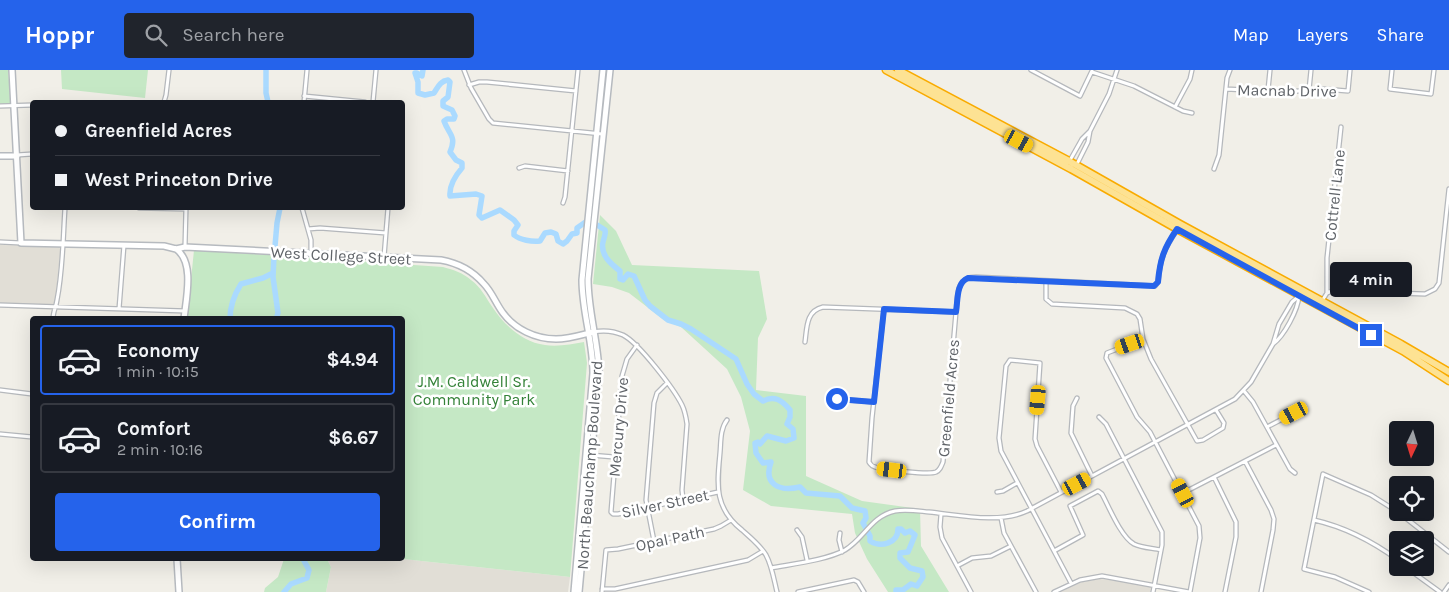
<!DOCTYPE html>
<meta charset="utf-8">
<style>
:root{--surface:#171b24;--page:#20242c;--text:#f1f3f6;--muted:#9ea1a6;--line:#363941;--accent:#2563eb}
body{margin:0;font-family:Karla,sans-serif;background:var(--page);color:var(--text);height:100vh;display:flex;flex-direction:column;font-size:19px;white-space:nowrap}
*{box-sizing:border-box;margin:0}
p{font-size:16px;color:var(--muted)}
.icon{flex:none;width:28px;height:28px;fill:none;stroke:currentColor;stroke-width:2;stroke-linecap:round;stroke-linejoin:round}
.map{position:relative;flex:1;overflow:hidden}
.side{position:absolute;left:30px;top:246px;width:375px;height:245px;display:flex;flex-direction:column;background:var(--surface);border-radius:5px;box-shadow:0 5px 20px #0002}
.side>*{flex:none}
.hud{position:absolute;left:30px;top:30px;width:375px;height:110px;border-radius:5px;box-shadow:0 5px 20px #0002;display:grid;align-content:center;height:110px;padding:0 25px;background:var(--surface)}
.needle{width:32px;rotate:184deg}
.controls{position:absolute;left:1389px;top:351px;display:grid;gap:10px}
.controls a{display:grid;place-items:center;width:45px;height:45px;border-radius:5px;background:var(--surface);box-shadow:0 5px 20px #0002;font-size:25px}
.end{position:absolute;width:22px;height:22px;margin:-11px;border:6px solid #2563eb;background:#fff;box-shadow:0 0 0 2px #fff}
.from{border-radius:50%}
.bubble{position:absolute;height:35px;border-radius:5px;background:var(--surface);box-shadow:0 5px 20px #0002;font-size:16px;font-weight:700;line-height:35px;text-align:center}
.car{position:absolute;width:15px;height:30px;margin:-15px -8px;border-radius:6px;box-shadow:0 0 4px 1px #0007;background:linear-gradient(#f5c518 24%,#345 0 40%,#f5c518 0 76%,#345 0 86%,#f5c518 0)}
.hud b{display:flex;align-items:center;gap:18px;height:48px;font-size:19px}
.hud b+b{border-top:1px solid var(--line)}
.hud i{width:12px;height:12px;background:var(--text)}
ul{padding:9px 0 0;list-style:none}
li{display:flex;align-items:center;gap:15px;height:70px;margin:0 10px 8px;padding:0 15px;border:2px solid var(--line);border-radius:5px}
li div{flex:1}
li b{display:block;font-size:19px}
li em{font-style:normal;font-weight:700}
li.current{border-color:var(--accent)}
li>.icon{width:45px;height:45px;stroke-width:1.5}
.primary-button{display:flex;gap:10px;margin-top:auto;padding:10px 25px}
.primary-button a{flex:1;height:58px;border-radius:5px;background:var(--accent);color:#fff;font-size:20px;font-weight:700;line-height:58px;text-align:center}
header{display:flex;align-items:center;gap:30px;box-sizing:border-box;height:70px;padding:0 25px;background:var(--accent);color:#fff}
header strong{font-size:24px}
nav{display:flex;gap:28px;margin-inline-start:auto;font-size:18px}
.search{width:350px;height:45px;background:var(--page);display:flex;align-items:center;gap:12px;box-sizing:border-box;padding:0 18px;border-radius:5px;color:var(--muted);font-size:19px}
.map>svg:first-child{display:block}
.education{fill:#e1ded6}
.green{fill:#c5e8c5}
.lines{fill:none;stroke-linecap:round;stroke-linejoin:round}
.river{stroke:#aadaff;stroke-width:5.5}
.street-casing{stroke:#b5b8bc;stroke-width:5.5}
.secondary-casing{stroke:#b6babf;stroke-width:8}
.highway-casing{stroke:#f9ab00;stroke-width:9}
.street{stroke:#fff;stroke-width:3}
.secondary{stroke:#fff;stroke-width:5}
.highway{stroke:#fde293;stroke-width:6}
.route{stroke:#2563eb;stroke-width:6}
.labels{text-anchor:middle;stroke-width:5;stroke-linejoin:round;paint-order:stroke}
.street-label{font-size:16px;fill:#5f6368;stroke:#fff}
.park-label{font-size:16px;fill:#348238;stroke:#fff}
</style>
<header>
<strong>Hoppr</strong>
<div class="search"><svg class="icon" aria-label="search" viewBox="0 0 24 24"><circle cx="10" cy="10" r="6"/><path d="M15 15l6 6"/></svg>Search here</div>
<nav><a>Map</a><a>Layers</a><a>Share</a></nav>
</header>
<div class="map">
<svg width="1449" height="522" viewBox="0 0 1449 522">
<rect width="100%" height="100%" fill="#f1efe8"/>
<!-- education -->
<path class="education" d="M0,175L61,176L55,233L50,235L0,233Z
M327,489H403L570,507L568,522H326L331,497Z
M1100,509L1120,511L1151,517L1150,522H1059L1082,512Z"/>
<!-- green -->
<path class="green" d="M0,0H8L11,34H0Z
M61,0H148L145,28L62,19Z
M600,145L616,161L632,195L759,201L767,249L758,268L756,320L806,326V406L862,431L920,439L921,476L949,522H888L867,489L855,463L852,444L771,436L743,420L750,361L741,327L727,299L681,257L664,250L629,223L612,217L593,214Z
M194,180L443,197C454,200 463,203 471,210C481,217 486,228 493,238C505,256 523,272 545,275C558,277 572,274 584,272L587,293L570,507L403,489L402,249H187Z
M284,489H327L331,497L326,522H264L265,518L278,507Z"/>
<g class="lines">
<!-- river -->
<path class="river" d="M266,0V23L268,32
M423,0L422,6L417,3H415L418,12V23L425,25L434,23C438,17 440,11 448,10L450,12L448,27L443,31V36L452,40L455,46L454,49H447L444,51C449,65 457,66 450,82L456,90L462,93V98C455,106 449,115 450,126L476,124L482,126L479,145L482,148L500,140L514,150L518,155L514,161V165C520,170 532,172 540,171L545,163L551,162L556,164L558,171L563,174L567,171L572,164L577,163V158L587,151L594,153L605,160C606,165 604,167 603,172C600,185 611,194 620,201V209L623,210L628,204L634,206L645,230L650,236L668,250L681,254L691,259L736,289L747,314L754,324L763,331C774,325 782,330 790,340V347L787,354L793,359L794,368L786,371L767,366L760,374L758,372L755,373L756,383L763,393L771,392C763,414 779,422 800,417L806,423L840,426L852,438L865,441L866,448L863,453L870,466V471C881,478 898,473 898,459H901L905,463L910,461L915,465L908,482L900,483V488L910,498L922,501L923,507L917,516L911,514L903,520H896V522
M275,176L277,153L280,138
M274,186L273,207L278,243L276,249
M230,249C230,235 234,225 241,214L263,208L273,203
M284,522L291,514L307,508L309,500L303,489"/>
<defs>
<path id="street" d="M464,0L471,18L489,49L493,53L602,64
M1031,0L1080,26L1092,1
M1392,0L1390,19L1431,24L1434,0
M1092,2L1134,16L1183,41L1192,43
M469,15L479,12H487L576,21
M1226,19L1286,22L1323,19L1348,21L1350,0
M1268,20L1270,0
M1309,20L1311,0
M304,26L365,32
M164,32L166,25L169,0
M304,32L307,0
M373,32L376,0
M0,36L32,35
M1175,37L1190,9L1192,0
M1090,61L1109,24L1117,0
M17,85L32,84
M1069,92L1082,69L1090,61L1088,72L1076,96
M519,98L525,96L568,101
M1214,99L1219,85L1227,8L1230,0
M563,133L565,127L578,0
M139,138L186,139
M302,138L311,170V183
M308,159L320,158L386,163
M0,172L21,173
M185,176L186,138
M384,187L388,138
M1046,211V229L1052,234L1125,238L1137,244L1140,249L1143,269L1151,289L1197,371L1203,370L1223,358L1224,353L1216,340
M1327,223V188L1341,57
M1322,231L1327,223L1332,221L1425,224L1435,219L1439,213L1449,119
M0,235L185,241
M119,239L124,175
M884,239L872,348L869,392C872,396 871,396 875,397C884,400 929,405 936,402C940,400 941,397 943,392L956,242C958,226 955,207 976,207L1155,216L1158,212C1160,189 1164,179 1177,160
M53,249C53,242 56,237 57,230C63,200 63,168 65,138
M593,262C603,260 614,261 623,265C639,273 674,319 682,335C685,341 686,347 687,354L682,420L683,429
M1143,269L1107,283L1106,288L1137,347L1150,362L1199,456L1200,468L1190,522
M805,272C807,257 806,241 823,237L956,242
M1273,274C1284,266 1298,240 1299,226
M637,275L627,289L622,306L611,442L613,444H618L718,422
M0,320L32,324
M1244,321L1253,332L1290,399L1295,403
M1077,328L1073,336L1071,363L1092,406
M837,329L874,332
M1099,347L1106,354L1162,462V475L1153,522
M727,350C720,359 721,372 720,383C717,415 714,438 742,460C751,468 760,475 766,485C772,496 774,510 777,522
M1267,357L1294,343
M0,364L32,367
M590,385L614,387
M1245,391L1271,440L1274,449L1273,460L1261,522
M1214,407L1236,452V467L1225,522
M997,422L1003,421L1017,413
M1061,422L1037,376L1035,369L1040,293L1010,290L1006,296L999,368L1001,381L1071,513
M1183,423L1276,375
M1398,442L1449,482
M941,444L940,457L942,468L971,522
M1001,448L1004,463L1036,522
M1314,450C1345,457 1372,471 1398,490
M797,460L802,467L807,490
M840,463L839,470L842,482
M654,471L646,430L654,333L657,323L667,313
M1054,481L1083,465L1070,436L1098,421L1102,424C1109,437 1121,467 1134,474C1142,478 1153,478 1161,480
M957,496L972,488L991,486L1011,476
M771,498C792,494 827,490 845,480C864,469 871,446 895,441C906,439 918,441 929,442C959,445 999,454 1027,441L1235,329L1251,312L1273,274L1279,254L1292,232L1299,226
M1407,498L1440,522
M602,519H615L748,490L763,481
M602,522L606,480L618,479L714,459L721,456L731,450
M798,522L854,510L858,512L864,522
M1054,522L1080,510L1102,506L1189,522
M1369,522L1335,507L1304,499L1323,404L1371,425L1398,442
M1444,522L1449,515"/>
<path id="secondary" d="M12,0L21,173L164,176L176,179L185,177L441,190C458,193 473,201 484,214C492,222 496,234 503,243C515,259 535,269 556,269C568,269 581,265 593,262
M0,86H17
M176,179C195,192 186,229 184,249
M177,489L179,522
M574,522L593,303C593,271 582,242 582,210L603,0
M579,522L599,302C598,271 588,241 588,209L610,0"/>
<path id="highway" d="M886,0L1071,99L1177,159L1403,281L1449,311
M898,0L1069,91L1180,154L1401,274L1449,302"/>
</defs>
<!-- street casing -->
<use href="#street" class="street-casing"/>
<!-- secondary casing -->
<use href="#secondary" class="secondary-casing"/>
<!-- highway casing -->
<use href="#highway" class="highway-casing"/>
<!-- street -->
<use href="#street" class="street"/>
<!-- secondary -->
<use href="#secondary" class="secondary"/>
<!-- highway -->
<use href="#highway" class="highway"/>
</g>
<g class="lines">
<!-- route -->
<path class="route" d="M837,329L874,332L884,239L956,242C958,230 956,213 968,208L1154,216L1158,212C1160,189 1164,178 1177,159L1371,265"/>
</g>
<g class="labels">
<!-- street labels -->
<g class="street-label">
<text transform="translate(1287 20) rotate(1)" y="6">Macnab Drive</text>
<text transform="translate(1334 125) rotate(-84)" y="6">Cottrell Lane</text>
<text transform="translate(341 185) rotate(3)" y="6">West College Street</text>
<text transform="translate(948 328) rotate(-85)" y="6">Greenfield Acres</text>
<text transform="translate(618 357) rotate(-85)" y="6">Mercury Drive</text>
<text transform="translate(589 395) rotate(-86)" y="6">North Beauchamp Boulevard</text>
<text transform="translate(665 433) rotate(-12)" y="6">Silver Street</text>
<text transform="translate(670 468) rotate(-12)" y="6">Opal Path</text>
</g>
<!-- park labels -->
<g class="park-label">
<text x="474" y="317">J.M. Caldwell Sr.<tspan x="474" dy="18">Community Park</tspan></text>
</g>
</g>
</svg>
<div class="controls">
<a><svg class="needle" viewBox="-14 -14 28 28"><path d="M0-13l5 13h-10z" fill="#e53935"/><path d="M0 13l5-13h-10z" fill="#9ea1a6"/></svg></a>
<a><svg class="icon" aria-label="locate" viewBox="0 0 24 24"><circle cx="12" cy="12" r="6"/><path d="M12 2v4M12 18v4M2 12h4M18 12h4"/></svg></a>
<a><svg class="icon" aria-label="layers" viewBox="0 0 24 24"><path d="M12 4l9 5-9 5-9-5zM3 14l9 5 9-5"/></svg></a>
</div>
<i class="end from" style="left:837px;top:329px"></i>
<i class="end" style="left:1371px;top:265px"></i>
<div class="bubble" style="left:1330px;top:192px;width:82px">4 min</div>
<i class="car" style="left:1019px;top:71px;rotate:118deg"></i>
<i class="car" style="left:1130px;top:274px;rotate:251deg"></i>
<i class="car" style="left:1038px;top:330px;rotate:185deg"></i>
<i class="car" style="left:1294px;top:343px;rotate:242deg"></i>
<i class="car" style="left:892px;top:400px;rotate:277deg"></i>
<i class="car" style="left:1077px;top:414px;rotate:62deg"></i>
<i class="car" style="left:1183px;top:423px;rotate:332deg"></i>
<div class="hud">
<b><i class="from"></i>Greenfield Acres</b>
<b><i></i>West Princeton Drive</b>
</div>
<section class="side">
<ul>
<li class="current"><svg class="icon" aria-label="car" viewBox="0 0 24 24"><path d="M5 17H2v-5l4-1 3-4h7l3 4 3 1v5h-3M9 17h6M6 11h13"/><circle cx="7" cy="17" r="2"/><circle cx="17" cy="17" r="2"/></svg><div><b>Economy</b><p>1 min · 10:15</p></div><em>$4.94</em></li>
<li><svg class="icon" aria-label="car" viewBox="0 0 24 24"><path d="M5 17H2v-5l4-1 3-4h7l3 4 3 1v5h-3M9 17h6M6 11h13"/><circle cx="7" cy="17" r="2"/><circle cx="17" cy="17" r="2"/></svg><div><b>Comfort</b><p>2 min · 10:16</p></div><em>$6.67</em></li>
</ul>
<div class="primary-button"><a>Confirm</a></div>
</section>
</div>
